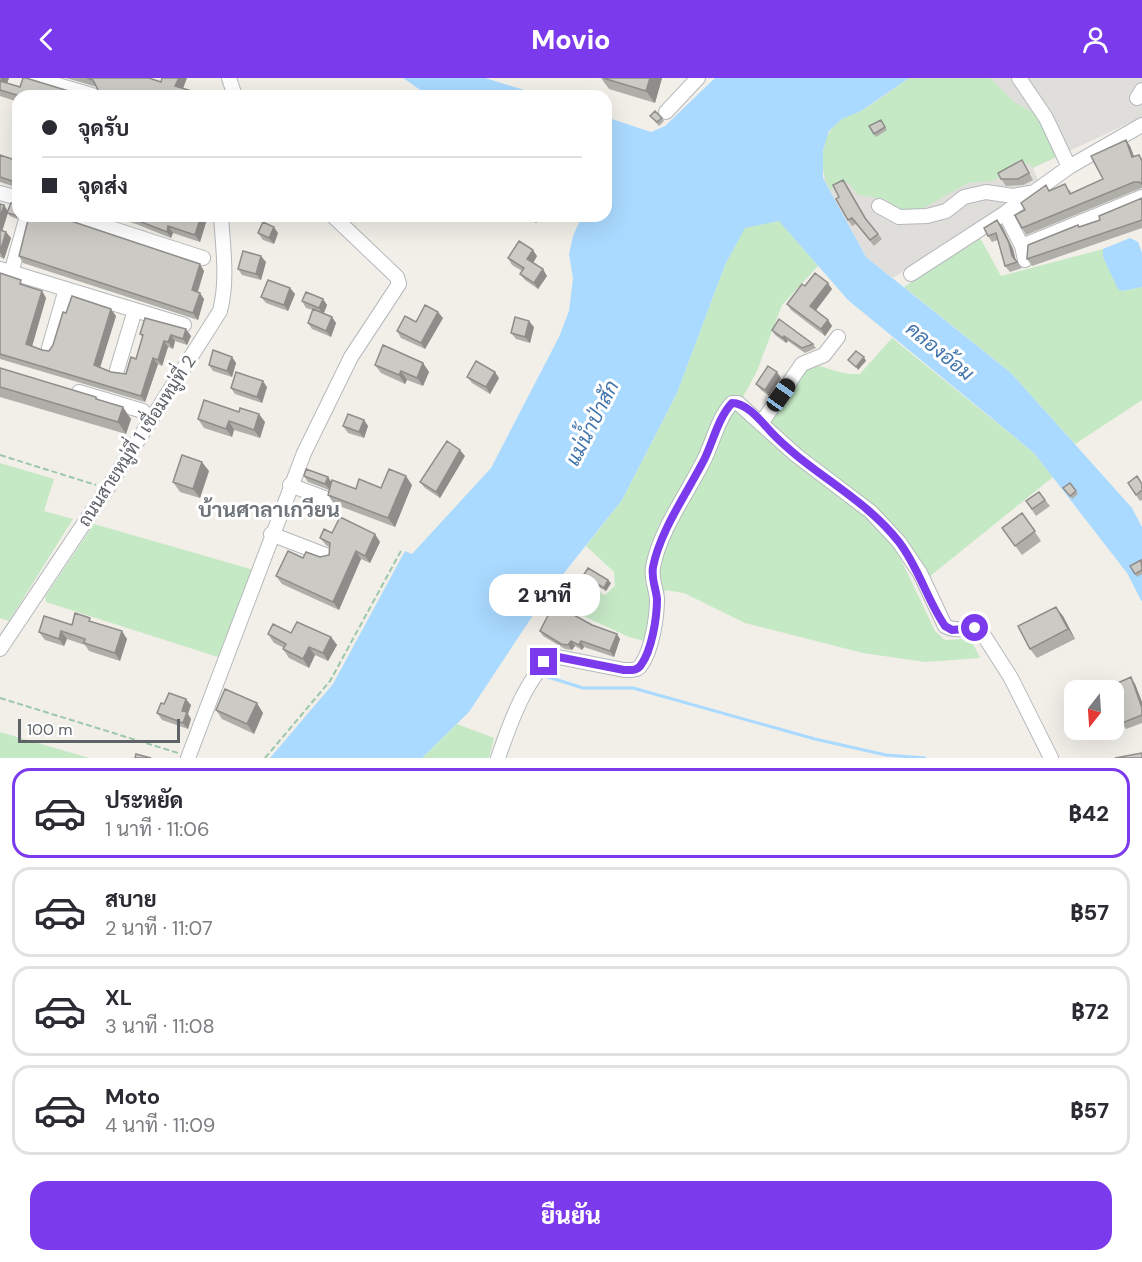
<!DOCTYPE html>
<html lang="th">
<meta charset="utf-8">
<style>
:root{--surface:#fff;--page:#f7f7f7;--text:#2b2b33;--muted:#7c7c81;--line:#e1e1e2;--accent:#7c3aed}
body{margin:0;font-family:"DM Sans",Sarabun,sans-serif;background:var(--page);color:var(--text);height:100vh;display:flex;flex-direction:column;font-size:22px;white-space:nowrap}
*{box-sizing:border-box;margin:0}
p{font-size:20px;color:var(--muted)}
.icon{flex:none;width:33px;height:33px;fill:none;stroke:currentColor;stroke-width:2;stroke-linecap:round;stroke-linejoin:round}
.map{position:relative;height:680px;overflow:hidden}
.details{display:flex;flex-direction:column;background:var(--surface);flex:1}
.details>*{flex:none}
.top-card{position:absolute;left:12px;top:12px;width:600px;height:132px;border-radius:18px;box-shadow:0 6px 24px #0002;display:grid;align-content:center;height:132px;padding:0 30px;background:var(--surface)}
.needle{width:39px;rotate:197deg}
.tools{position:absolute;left:1064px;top:602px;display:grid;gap:12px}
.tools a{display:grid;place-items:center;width:60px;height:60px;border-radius:12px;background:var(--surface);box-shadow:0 6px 24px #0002;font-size:30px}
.scale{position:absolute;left:18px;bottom:15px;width:162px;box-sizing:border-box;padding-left:6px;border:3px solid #5f6368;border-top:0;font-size:16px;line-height:21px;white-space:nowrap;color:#5f6368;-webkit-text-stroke:4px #fff;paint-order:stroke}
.end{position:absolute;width:27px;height:27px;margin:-14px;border:8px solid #7c3aed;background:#fff;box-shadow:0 0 0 3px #fff}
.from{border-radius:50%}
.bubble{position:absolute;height:42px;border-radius:18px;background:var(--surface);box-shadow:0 6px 24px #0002;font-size:20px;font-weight:800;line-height:42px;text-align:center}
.car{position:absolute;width:18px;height:36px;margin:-18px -9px;border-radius:8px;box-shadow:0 0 4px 2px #0007;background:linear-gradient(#222 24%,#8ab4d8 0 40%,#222 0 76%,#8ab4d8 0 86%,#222 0)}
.top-card b{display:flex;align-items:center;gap:21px;height:57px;font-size:22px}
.top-card b+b{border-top:2px solid var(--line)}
.top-card i{width:15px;height:15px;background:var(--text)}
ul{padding:10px 0 0;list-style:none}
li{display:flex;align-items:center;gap:18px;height:90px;margin:0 12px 9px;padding:0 18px;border:3px solid var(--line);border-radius:18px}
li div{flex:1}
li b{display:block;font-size:22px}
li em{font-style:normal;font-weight:800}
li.current{border-color:var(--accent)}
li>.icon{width:54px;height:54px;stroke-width:1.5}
.cta{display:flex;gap:12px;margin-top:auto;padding:12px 30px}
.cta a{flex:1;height:69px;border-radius:18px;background:var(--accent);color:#fff;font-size:24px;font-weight:800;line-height:69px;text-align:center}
header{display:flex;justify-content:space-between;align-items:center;height:78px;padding:0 30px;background:var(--accent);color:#fff;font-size:27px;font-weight:800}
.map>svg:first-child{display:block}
.industrial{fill:#e0deda}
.green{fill:#c5e8c5}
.water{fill:#aadaff}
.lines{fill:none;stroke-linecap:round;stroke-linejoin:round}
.stream{stroke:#aadaff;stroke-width:3}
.minor-casing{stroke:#b5b8bc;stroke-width:16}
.path{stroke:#9cc7a9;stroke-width:2;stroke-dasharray:6 3;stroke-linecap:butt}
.minor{stroke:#fff;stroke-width:14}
.wall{fill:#afaea9}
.shaded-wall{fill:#8f8d8a}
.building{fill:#cccac5;stroke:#8f8d8a;stroke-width:1.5}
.route{stroke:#7c3aed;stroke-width:8}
.labels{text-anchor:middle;stroke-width:6;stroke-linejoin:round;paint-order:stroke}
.street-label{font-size:18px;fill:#5f6368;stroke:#fff}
.water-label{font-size:20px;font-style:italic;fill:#4174aa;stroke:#fff}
.quarter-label{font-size:21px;font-weight:bold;fill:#70757a;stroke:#fff}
</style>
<header><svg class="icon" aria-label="back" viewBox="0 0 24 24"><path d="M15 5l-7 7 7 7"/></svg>Movio<svg class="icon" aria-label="person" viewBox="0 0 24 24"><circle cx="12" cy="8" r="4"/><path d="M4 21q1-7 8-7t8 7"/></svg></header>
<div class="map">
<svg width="1142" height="680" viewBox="0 0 1142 680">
<rect width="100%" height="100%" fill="#f1efe8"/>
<!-- industrial -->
<path class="industrial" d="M909,0H1142V39L1033,90L1038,102L1012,115L1016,123L893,200L866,179L823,100L861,33Z"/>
<!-- green -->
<path class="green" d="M909,0H990L1013,23L1039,38L1056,79L1032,90L1029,85L992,103L968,105L920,132H901L884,121L858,117L848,104L830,112C818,91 819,56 842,41C848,37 856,36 863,32C879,22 894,11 909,0Z
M780,143L818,188L782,227L757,293L736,332L785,376L867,437L895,469L935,553L945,562L964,561L972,564L980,580L925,584L863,575L745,545L684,515L665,512L656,566L629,559L557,526L561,513L573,500L605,517L615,508L614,494L586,468L622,422L677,315L725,187L745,149Z
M979,158L1001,198L1103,171V179L1123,213L1142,209V322L1075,366L1011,295L904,209Z
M892,260L1034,375L1053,399L929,499C881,439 818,396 766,342L808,286C829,288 836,297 860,296Z
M0,385L54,401L44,433L73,441L9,543L0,540Z
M94,446L254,492L221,580L46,524L45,519Z
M457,646L494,660L489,680H422Z
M0,654L89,680H0Z"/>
<!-- water -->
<path class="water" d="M403,0H485L544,18H429Z
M715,0H909L861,33L842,41L829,53L823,72V100L866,179L1011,295L1132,430L1142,449V524L1127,495L1034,375L848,222L779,143L745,150L725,187L677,315L622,422L545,519L469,634L422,680H270L333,606L405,473L412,476L491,390L559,259L569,233L573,200L569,176L573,158L582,138H606V39L651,54L665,48Z
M1130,160L1138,164L1142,175V209L1122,213L1118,211L1103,179V171Z"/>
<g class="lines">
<!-- stream -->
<path class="stream" d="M545,598L583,610H633L815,661L886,677L925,680"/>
<defs>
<path id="minor" d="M34,0L95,18
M229,0L235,18
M1019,0L1046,40L1069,89
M1137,20L1142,12
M666,34L698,0
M0,115L18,120
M879,128L899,139L927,138L946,133L964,119L986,114L1013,118L1030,115
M1005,135L1022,168L1142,119
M73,138L203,180
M1022,168L1025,182
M0,191L184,247
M11,195L27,138
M911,196L1005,135L1069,89L1142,47
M49,270L66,211
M117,292L135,232
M79,314L143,333
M762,344L802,286L824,277L838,259
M290,407L327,421
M271,456L328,478
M0,571L107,411L220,233C228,202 223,170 221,138
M188,680L304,375L351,279L399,206L397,199L333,138
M498,680C509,648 526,599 553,578L624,592C631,592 637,593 641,587C652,572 657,539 657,521C656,510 651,501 653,489C660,452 687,416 704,382C713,364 718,340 732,325H738L796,377L871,434L899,464L920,495L945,548C957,555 969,548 981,553L1011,600L1051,680"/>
</defs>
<!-- minor casing -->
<use href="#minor" class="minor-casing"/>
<!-- path -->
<path class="path" d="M0,377L96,407
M0,620L178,675
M265,680L330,603L402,471"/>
<!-- minor -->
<use href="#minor" class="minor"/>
</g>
<!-- wall -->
<path class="wall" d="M0,0H9L7,5L20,9L85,18H18V24L0,18Z
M66,0H149L183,10L95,17L98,12L97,9Z
M601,0H662L655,25L609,11Z
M650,38L662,40L664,43L659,48Z
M881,42L887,52L876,59L869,48Z
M1126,62L1130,68L1134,79L1142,81V110L1139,111L1026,157L1022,150L1050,113L1070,112L1071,116L1103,101Z
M0,77L18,83V110L0,104Z
M1026,89L1033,102L1023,107L1006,108L1001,101Z
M847,108L868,144L882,161L874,168L856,146L852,148L848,142L839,119Z
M1142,120V150L1032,188L1027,181L1080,149L1100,142Z
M11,125L17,141L10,138L8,135L2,153L6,154L11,160L4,181L0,179V126L4,127L8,133Z
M109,138H205L207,141L200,164L173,155L171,160L136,146Z
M526,138H541L536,145Z
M1002,148L1013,171L1016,182L1022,190L1010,194L1005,188L998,162L992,164L988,158Z
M258,155H278L274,166L263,162Z
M19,178L204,193L198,214L204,221L198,242L23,185Z
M537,178L533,185L547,198L538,211L525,202L520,196L522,193L512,187L508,180Z
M266,184L261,202L242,197L238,191Z
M0,195L26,208L42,213L46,220L32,268L42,272L49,273L53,267L66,235L116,238L100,289L111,294L126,296L136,281L143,260L140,256L191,258L187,267L175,263L173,271L168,269L162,288L158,286L145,324L0,281Z
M805,208L832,211L815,233L828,242L832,248L825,258L791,232L787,226Z
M290,210L295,216L288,233L266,225L261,219Z
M323,221L327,227L324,235L332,239L336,245L331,259L312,251L308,245L313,232L306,230L302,223Z
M443,240L425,271L401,260L397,253L416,244Z
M534,249L530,265L516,261L511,255Z
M772,252L813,266L816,270L805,275L788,263L786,265L775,257Z
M232,279L236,285L232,299L213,293L209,287Z
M423,285L429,294L423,308L407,302L405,306L381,295L375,287Z
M0,290L96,319L99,322L131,341L126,356L0,319Z
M467,299L499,300L490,316L472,305Z
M781,300L769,318L761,312L756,306Z
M267,309L262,325L235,316L231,310Z
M198,341L265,344L260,360L234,352L232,359L204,350Z
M364,342L368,348L364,360L348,355L343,348Z
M465,378L440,420L425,410L420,404Z
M209,393L200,420L180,414L173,404Z
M304,398L328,399L331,404L356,411L412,407L395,449L334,426L328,417L329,412L308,404Z
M1070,405L1078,416L1072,421L1063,410Z
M1128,405L1142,406V422L1140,423Z
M1039,414L1050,428L1036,438L1026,423Z
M1022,435L1041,463L1022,477L1002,450Z
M332,455L380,464L370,485L361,481L339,532L282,506L276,498L303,480L320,479L329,477L330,470L326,467L320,460Z
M1142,483V496L1137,499L1130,488Z
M583,498L611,505L606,513L585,501Z
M1063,538L1075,561L1037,580L1030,571Z
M93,544L127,561L120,583L89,573L85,567L67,561L64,568L45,562L39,554L72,547Z
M592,547L620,561L614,579L584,569L582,572L575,568L572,572L565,571L543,558L540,553Z
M291,555L331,559L337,567L328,583L315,577L309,590L289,580L283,571L284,570L274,565L268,556Z
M1135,606L1142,624V645L1126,651L1122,645L1115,625L1113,626V612Z
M164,626L191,627L188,636L191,641L188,651L162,642L157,635Z
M216,632L263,635L254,656L222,641Z"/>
<!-- shaded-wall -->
<path class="shaded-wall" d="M1,0H9L5,11L0,3Z
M179,0H187L181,16L175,8Z
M650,0H662L655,25L646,13Z
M1126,62L1130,68L1137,86L1132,79Z
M4,127L8,134L1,157L0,156V140Z
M18,131V138L17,141L15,137Z
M201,138H205L207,141L200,164L195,157Z
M532,138H541L536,145Z
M997,142L1002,148L1013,171L1016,184L1012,178Z
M168,148L173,155L171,160L167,154Z
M274,149L278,155L274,166L269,160Z
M6,154L11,160L4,181L0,174Z
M533,172L537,178L532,187L527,181Z
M261,178L266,184L261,202L256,196Z
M200,186L204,193L196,219L192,212Z
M543,191L547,198L538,211L534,205Z
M828,205L832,211L814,235L810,228Z
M290,210L295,216L288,233L284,227Z
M42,213L46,220L31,272L26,266Z
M200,215L204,221L198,242L193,235Z
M323,221L327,227L323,237L319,230Z
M111,231L116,238L99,293L94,287Z
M438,234L443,240L425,271L421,265Z
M332,239L336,245L331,259L326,253Z
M828,242L832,248L825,258L821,251Z
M529,243L534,249L530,265L525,259Z
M186,251L191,258L187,267L183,261Z
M171,257L175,263L173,271L168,264Z
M784,258L788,263L786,265L783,260Z
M164,263L168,269L162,288L158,282Z
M232,279L236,285L232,299L227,293Z
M864,279L866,283L858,292L856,289Z
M153,280L158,286L145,324L141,318Z
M423,285L429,294L423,308L417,300Z
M401,293L407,302L405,306L399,297Z
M495,294L499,300L490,316L486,309Z
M777,294L781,300L769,318L765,312Z
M263,303L267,309L262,325L257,319Z
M123,329L131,341L126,356L118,344Z
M259,336L265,344L260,360L254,352Z
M364,342L368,348L364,360L359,354Z
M229,343L234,352L232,359L226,351Z
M460,372L465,378L440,420L436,414Z
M202,384L209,393L200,420L193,411Z
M406,398L412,407L395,449L388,440Z
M328,399L332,405L330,412L325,406Z
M375,456L380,464L370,485L365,478Z
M356,473L361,481L339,532L333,524Z
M608,502L611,505L606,513L604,510Z
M1056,529L1063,538L1075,561L1068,551Z
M61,553L67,561L64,568L59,561Z
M122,553L127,561L120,583L115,575Z
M617,556L620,561L614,579L610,573Z
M331,559L337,567L328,583L323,575Z
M571,563L575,568L572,572L568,567Z
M581,563L584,569L582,572L579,567Z
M309,569L315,577L309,590L303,581Z
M1131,599L1135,606L1142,624V630Z
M186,621L191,627L188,636L191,641L188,651L183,645L182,633Z
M257,625L263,635L254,656L247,646Z"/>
<!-- building -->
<path class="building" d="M23,0H26L85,18H20L0,12V3L20,9Z
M87,0H149L161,4L162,0H179L175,8L208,18H91L95,17L98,12L93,2Z
M603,0H650L646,13Z
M655,33L662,40L657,44L650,38Z
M881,42L885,49L874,56L869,48Z
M1126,62L1132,79L1139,77L1142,83V106L1139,104H1134L1022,150L1015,137L1025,132L1021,125L1046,107L1049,113L1065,106L1070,116L1103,101L1091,78Z
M0,77L18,83V105L0,99Z
M1022,82L1029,95L1018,101H1001L998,95Z
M843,102L865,140L878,156L870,162L852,140L848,142L836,121L839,119L833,107Z
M1142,120V142L1027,181L1028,167L1078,147L1079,149L1100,142L1099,138Z
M11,125L18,127V131L15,137L7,135Z
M0,126L4,127L0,140Z
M29,138H56L200,186L192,212L200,215L193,235L19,178Z
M126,138H201L195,157L168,148L167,154Z
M997,142L1009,165L1012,178L1017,184L1005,188L996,155L988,158L984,150Z
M263,144L274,149L269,160L258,155Z
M0,152L6,154L0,174Z
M519,163L533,172L527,181L543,191L534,205L520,196L524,190L508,180Z
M243,173L261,178L256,196L238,191Z
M0,195L21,202L20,206L42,213L26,266L42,272L49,273L53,267L63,234L66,235L72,218L111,231L94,287L111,294L126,296L131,279L136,281L143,257L140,256L145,240L186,251L183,261L171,257L168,264L164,263L158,282L153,280L141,318L0,276Z
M815,195L828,205L810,228L828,242L821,251L787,226L802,206L805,208Z
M268,202L290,210L284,227L261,219Z
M306,214L323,221L319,230L302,223Z
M425,227L438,234L421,265L397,253L405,238L416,244Z
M313,231L332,239L326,253L308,245Z
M515,239L529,243L525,259L511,255Z
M779,241L813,266L802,270L784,258L783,260L772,252Z
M383,267L423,285L417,300L401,293L399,297L375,287Z
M213,272L232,279L227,293L209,287Z
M856,273L864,279L856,289L848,282Z
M476,283L495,294L486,309L467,299Z
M768,288L777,294L765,312L756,306Z
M0,290L96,319V321L123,329L118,344L0,309Z
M236,294L263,303L257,319L231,310Z
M204,322L239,334L240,330L259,336L254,352L229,343L226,351L198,341Z
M348,336L364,342L359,354L343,348Z
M447,363L460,372L436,414L420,404Z
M182,377L202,384L193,411L173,404Z
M306,391L328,399L325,406L304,398Z
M389,391L406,398L388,440L328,417L332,402L356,411L359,401L381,410Z
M1137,398L1142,406V412L1136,417L1128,405Z
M1070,405L1076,413L1070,418L1063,410Z
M1039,414L1045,422L1032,431L1026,423Z
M1022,435L1035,453L1015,468L1002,450Z
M340,439L375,456L365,478L356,473L333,524L276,498L288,473L303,480L306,474L320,479L329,477L330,465L320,460L324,451L332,455Z
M1141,482L1142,492L1135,496L1130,488Z
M588,490L608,502L604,510L583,498Z
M554,526L592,547L617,556L610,573L581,563L579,567L571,563L568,567L561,566L540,553Z
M1056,529L1068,551L1030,571L1018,548Z
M75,535L90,540L89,543L122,553L115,575L84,565L85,561L61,553L59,561L39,554L44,538L72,547Z
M297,544L331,559L323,575L309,569L303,581L283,571L286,566L268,556L273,546L291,555Z
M1131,599L1142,630V637L1122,645L1113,621V612H1102Z
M225,611L257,625L247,646L216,632Z
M169,615L186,621L182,633L187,634L183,645L157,635L161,625L164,626Z
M1142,675V680H1115Z
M136,676L151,680H135Z"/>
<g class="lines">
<!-- route -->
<path class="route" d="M544,584L553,578L624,592C631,592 637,593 641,587C652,572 657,539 657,521C656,510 651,501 653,489C660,453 687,415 704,382C713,364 718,340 732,325C747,325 761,343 771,354C810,395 864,419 899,464C919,490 927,522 945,548L952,552L975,550"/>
</g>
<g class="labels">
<!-- street labels -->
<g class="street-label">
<text transform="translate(137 363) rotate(-57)" y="6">ถนนสายหมู่ที่ 1 เชื่อมหมู่ที่ 2</text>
</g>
<!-- water labels -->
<g class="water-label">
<text transform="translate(940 273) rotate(39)" y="7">คลองอ้อม</text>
<text transform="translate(592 345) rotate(-63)" y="7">แม่น้ำป่าสัก</text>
</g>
<!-- quarter labels -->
<g class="quarter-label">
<text x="269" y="439">บ้านศาลาเกวียน</text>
</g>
</g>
</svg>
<div class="tools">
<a><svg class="needle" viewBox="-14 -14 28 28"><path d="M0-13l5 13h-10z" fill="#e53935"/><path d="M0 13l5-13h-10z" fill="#7c7c81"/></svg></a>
</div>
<div class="scale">100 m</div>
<i class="end from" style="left:975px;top:550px"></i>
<i class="end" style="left:544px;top:584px"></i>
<div class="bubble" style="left:489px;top:496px;width:111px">2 นาที</div>
<i class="car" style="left:781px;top:317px;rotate:35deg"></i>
<div class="top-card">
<b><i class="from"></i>จุดรับ</b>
<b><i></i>จุดส่ง</b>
</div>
</div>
<section class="details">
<ul>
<li class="current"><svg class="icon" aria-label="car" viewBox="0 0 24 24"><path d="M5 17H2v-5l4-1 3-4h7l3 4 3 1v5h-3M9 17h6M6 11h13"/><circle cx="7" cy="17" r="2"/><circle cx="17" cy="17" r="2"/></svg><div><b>ประหยัด</b><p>1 นาที · 11:06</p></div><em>฿42</em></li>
<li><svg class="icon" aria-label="car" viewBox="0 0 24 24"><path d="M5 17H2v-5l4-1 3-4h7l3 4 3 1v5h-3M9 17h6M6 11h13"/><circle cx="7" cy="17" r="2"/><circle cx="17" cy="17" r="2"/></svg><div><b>สบาย</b><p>2 นาที · 11:07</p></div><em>฿57</em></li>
<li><svg class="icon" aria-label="car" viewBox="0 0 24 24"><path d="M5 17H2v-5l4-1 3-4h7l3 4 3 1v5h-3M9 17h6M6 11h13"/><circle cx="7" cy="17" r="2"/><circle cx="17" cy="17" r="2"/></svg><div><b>XL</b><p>3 นาที · 11:08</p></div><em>฿72</em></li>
<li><svg class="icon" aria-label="car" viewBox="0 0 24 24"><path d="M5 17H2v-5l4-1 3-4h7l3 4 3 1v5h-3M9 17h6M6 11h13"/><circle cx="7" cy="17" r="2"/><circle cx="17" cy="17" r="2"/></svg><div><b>Moto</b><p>4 นาที · 11:09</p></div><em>฿57</em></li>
</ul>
<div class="cta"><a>ยืนยัน</a></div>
</section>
